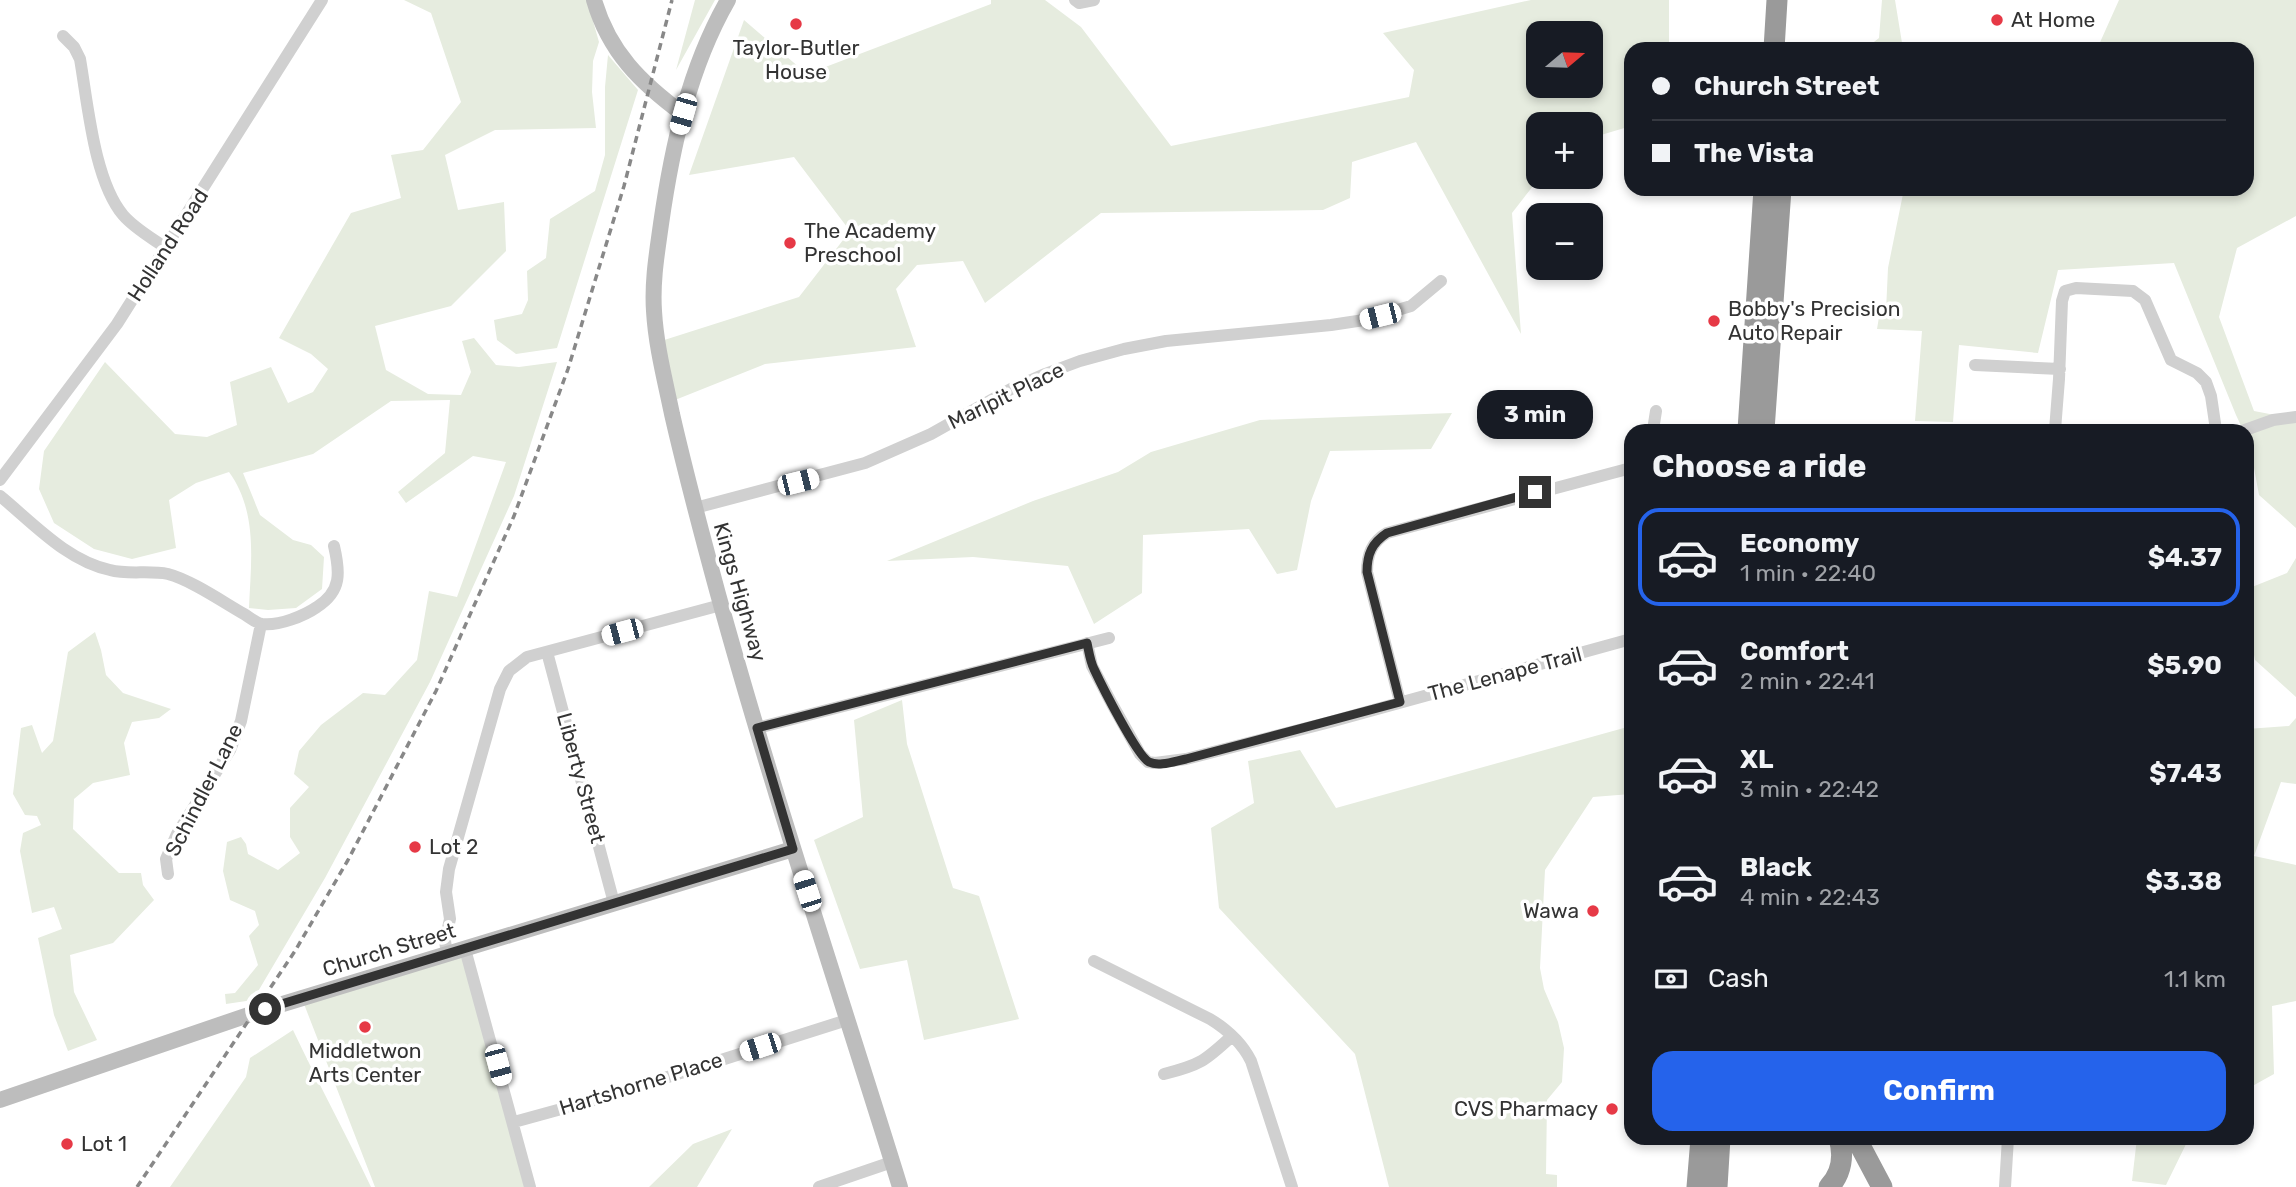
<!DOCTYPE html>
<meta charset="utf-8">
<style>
:root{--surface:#171b24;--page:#242831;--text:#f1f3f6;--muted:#9ea1a6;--line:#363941;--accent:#2563eb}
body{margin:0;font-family:Rubik,sans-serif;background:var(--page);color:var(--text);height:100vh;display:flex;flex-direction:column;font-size:26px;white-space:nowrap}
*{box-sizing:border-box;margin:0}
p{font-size:23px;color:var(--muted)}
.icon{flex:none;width:38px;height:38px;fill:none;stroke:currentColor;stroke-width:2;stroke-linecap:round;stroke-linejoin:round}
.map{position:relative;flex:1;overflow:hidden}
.panel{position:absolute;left:1624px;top:424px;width:630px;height:721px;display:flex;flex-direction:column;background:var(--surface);border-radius:21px;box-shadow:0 4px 10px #0003}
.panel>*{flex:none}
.hud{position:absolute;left:1624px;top:42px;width:630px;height:154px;border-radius:21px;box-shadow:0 4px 10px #0003;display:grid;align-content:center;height:154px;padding:0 28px;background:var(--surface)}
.needle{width:46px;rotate:71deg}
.controls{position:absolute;left:1526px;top:21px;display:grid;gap:14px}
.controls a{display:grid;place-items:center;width:77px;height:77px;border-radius:14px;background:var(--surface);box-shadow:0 4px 10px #0003;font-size:35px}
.end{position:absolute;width:32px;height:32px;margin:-16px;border:9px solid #333;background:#fff;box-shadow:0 0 0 4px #fff}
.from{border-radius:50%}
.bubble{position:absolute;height:49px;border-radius:21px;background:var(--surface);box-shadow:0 4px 10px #0003;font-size:23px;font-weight:700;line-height:49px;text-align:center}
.car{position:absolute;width:21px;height:42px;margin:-21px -10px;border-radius:9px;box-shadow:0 0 5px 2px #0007;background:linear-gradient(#fff 24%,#345 0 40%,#fff 0 76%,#345 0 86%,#fff 0)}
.hud b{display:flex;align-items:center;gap:24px;height:66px;font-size:26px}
.hud b+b{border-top:2px solid var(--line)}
.hud i{width:18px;height:18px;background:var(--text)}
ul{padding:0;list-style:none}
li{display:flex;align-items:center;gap:21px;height:98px;margin:0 14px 10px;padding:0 14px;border:4px solid transparent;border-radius:21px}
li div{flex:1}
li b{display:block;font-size:26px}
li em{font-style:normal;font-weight:700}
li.current{border-color:var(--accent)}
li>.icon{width:63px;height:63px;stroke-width:1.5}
h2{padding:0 28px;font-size:32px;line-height:84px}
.pay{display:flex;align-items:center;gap:18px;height:77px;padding:0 28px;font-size:26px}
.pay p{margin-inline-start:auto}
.cta{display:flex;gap:14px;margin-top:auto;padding:14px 28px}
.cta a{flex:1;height:80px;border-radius:21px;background:var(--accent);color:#fff;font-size:28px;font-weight:700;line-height:80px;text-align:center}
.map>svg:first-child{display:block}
.green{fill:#e6ecdf;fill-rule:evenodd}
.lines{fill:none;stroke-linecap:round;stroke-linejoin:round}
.street{stroke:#d0d0d0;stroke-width:12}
.secondary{stroke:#bdbdbd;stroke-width:16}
.highway{stroke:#9a9a9a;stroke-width:21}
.rail{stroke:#888;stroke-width:3.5;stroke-dasharray:7 5;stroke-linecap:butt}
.route{stroke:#333;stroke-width:9}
.poi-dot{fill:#e63946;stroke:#fff;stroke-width:2.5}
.labels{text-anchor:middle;stroke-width:7;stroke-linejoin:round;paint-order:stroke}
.poi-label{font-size:21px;fill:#333;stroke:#fff;text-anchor:start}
.street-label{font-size:21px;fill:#333;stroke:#fff}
</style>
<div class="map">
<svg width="2296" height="1187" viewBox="0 0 2296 1187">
<rect width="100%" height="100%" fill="#fff"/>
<!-- green -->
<path class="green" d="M404,0H587L599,42L593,61L592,92L596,128L495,130L445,155L458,210L504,202L506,251L451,306L375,326L386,370L428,394L461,395L471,372L462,341L474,338L496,365L519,367L557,362L514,496L430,682L325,878L253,1000L226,1004L225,994L235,993L258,965L249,936L259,925L255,911L230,900L223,871L227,842L241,837L246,844L248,854L278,870L300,853L290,837V808L309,787L294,774L299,751L321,725L363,693L385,695L417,660L429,591L457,597L506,462L473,456L406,503L398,492L445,453L450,400L391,401L313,454L243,473L260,515L293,540L311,545L324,557L322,589L296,608L268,610L249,608C251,561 258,512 229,472L196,483L169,500L176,548L132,559L94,549L54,523L39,489L44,451L105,362L175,434L207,437L237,425L230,382L271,367L288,403L313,392L328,369L311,354L279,338L351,213L401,198L391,155L423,150L461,102L431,13Z
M695,0H715L676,70Z
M991,0H1045L1081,27L1171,146L1409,97L1414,70L1383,33L1531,0H1669V49H1631V126L1591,138V124H1538L1540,177L1512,213L1521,334L1416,142L1352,162L1350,198L1323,210L1101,213L985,303L963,261L917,265L896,289L916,347L765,364L670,402L658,342L799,297L850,231L794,157L689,175L744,20L807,74L991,4ZM1538,33H1591V86H1538Z
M1882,0H1895L1903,49H1865L1879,38Z
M2119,0H2296V216L2237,248L2219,317L2254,411L2296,419V528L2259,495L2247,430H2243L2236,415L2174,263L2058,270L2038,353L1959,345L1953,422L1915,421L1922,331L1877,329L1879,317L1886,311L1888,268L1904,189H2247V49H2097Z
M608,55L638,90L557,348L516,354L497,340L494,320L522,314L528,300L527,271L546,258L550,219L595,191L605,155V87Z
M1452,413L1431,449L1330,451L1311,501L1297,570L1277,574L1249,529L1143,535L1142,593L1094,624L1068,566L973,557L887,561L1033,501L1118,472L1151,452L1260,420Z
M2296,558V697L2255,660L2247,618V589L2287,573Z
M95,632L101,650L106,675L123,693L171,709L159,718L132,722L124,743L130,775L93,783L74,799L73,829L119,873H141L143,885L154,900L113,943L70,955L74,992L97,1040L68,1051L54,1015L38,938L62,929L54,907L32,913L20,851L23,833L41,825L37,816L25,815L13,794L21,728L32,725L42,753L53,741L68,652Z
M902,700L907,744L953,888L979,896L1019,1019L924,1040L907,960L860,969L814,840L863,817L854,720Z
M2296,718V784L2281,782L2254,856L2296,865V1001L2272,1006L2274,1074L2247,1089V729L2289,726Z
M1631,726V794L1593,797L1545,870L1540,968L1544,989L1558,1022L1564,1048L1562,1082L1547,1100L1546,1174L1557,1175V1187H1389L1355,1054L1219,908L1211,828L1254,803L1248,761L1300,750L1336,808Z
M460,950L525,1187H375L304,1004Z
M293,1030C318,1083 346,1134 371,1187H170L246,1077L250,1058Z
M732,1129L697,1187H649L693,1144Z
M2137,1138H2189L2166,1185L2132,1181Z"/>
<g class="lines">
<!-- street -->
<path class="street" d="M1075,0L1079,3L1094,0
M63,36L74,47L80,59C88,105 94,180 123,215C135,229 152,238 166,248
M1975,365L2060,369
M1653,430L1656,411
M2055,430L2059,379L2062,301L2065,291L2076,288L2133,291L2145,300L2171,360L2197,373L2206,382L2211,396L2216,430
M2245,430L2273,420L2296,417
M0,480L117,324L322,0
M0,496C33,523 67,561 110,570C128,575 149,570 168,574C191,580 223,602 244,614C249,617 256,623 262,624C279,626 304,616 317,607C342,591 340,572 334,546
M695,508L865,463L931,434L1011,389L1045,374L1080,361L1124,349L1166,341L1331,325L1364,320L1411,306L1441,281
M1087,643L1092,666L1112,704L1140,754L1148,762L1155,763L1186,759L1330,722L1631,639
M547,652L614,903
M1400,702L1367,572C1367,554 1372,542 1387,533L1631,468
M757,728L1109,638
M168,874L166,859L177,834L230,750L241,721L261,624
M465,949L530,1187
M447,954L445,941L450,919L446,892L449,869L500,689L509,671L527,657L721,605
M1094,961L1210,1019C1228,1030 1242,1043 1251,1061L1292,1187
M1164,1074C1200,1065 1205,1061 1232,1036
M514,1122L605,1097L847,1020
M819,1187L892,1162
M2005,1187L2008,1138"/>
<!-- secondary -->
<path class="secondary" d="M594,0C609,52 641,83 683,114
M728,0C689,68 672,147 661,224C657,253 652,281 654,311C656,346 665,380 672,414C686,475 702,535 718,594C773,794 839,990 900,1187
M0,1100L263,1010L793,849"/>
<!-- highway -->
<path class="highway" d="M1774,49L1777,0
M1748,430L1764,189
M1764,430L1781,189
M1856,1138L1882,1187
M1697,1187L1701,1138
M1717,1187L1720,1138
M1829,1187C1842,1173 1844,1155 1839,1138"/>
<!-- rail -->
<path class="rail" d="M137,1187L295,951L348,860L436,691L514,516L568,369L624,186L672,0"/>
</g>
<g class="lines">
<!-- route -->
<path class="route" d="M265,1009L793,849L757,728L1087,643C1089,652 1090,661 1094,669C1101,684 1137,756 1149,762C1159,767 1175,761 1186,759L1400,702L1367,572C1367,554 1372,543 1387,533L1535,492"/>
</g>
<!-- markers -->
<g class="poi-dot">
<circle cx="1997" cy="20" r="7"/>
<circle cx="796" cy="24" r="7"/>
<circle cx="790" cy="243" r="7"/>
<circle cx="1714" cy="321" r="7"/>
<circle cx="415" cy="847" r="7"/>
<circle cx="1593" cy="911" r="7"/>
<circle cx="365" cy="1027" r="7"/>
<circle cx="1612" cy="1109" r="7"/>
<circle cx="67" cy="1144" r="7"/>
</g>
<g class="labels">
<!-- poi labels -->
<g class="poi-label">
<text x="2011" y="27">At Home</text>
<text x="796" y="55" text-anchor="middle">Taylor-Butler<tspan x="796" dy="24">House</tspan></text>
<text x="804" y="238">The Academy<tspan x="804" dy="24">Preschool</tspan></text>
<text x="1728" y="316">Bobby's Precision<tspan x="1728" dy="24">Auto Repair</tspan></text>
<text x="429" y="854">Lot 2</text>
<text x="1579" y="918" text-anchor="end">Wawa</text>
<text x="365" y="1058" text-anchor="middle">Middletwon<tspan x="365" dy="24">Arts Center</tspan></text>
<text x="1598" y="1116" text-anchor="end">CVS Pharmacy</text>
<text x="81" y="1151">Lot 1</text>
</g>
<!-- street labels -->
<g class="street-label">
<text transform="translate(168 245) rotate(-57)" y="7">Holland Road</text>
<text transform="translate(1006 396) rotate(-26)" y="7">Marlpit Place</text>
<text transform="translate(740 592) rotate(74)" y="7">Kings Highway</text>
<text transform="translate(1505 674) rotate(-15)" y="7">The Lenape Trail</text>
<text transform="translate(581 778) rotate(75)" y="7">Liberty Street</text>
<text transform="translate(204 790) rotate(-63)" y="7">Schindler Lane</text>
<text transform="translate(389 950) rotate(-17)" y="7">Church Street</text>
<text transform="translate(641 1084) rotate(-17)" y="7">Hartshorne Place</text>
</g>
</g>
</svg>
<div class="controls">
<a><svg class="needle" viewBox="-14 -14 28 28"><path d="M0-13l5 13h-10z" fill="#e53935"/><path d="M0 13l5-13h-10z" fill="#9ea1a6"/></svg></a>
<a>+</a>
<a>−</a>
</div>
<i class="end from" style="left:265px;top:1009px"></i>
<i class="end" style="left:1535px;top:492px"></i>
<div class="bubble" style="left:1477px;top:390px;width:116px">3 min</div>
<i class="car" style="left:683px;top:114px;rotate:196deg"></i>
<i class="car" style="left:1380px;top:316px;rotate:256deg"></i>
<i class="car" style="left:798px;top:482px;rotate:76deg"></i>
<i class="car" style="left:622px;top:632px;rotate:255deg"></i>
<i class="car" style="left:807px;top:891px;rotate:342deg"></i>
<i class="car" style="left:760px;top:1047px;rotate:252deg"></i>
<i class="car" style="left:498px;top:1065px;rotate:165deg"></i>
<div class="hud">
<b><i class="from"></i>Church Street</b>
<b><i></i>The Vista</b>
</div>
<section class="panel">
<h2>Choose a ride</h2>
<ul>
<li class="current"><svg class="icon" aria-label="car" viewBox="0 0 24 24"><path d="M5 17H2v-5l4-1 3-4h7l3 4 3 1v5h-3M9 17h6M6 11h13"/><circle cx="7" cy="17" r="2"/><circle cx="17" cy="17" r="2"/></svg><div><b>Economy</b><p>1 min · 22:40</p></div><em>$4.37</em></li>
<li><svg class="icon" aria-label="car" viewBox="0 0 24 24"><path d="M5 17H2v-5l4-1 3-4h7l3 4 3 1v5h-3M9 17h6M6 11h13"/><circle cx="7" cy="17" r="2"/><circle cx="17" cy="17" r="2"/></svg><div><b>Comfort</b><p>2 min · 22:41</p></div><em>$5.90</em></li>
<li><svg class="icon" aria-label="car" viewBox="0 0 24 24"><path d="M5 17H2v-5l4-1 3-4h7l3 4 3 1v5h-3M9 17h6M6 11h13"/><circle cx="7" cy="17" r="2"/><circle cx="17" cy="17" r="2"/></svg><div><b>XL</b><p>3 min · 22:42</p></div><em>$7.43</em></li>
<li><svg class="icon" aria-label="car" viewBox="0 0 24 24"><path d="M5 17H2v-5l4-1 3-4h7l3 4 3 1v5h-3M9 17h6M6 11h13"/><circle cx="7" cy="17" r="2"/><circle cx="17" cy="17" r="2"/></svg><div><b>Black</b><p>4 min · 22:43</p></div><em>$3.38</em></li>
</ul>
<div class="pay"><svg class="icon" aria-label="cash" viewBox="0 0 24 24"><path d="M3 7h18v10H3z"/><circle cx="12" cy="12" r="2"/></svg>Cash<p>1.1 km</p></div>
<div class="cta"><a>Confirm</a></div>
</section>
</div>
